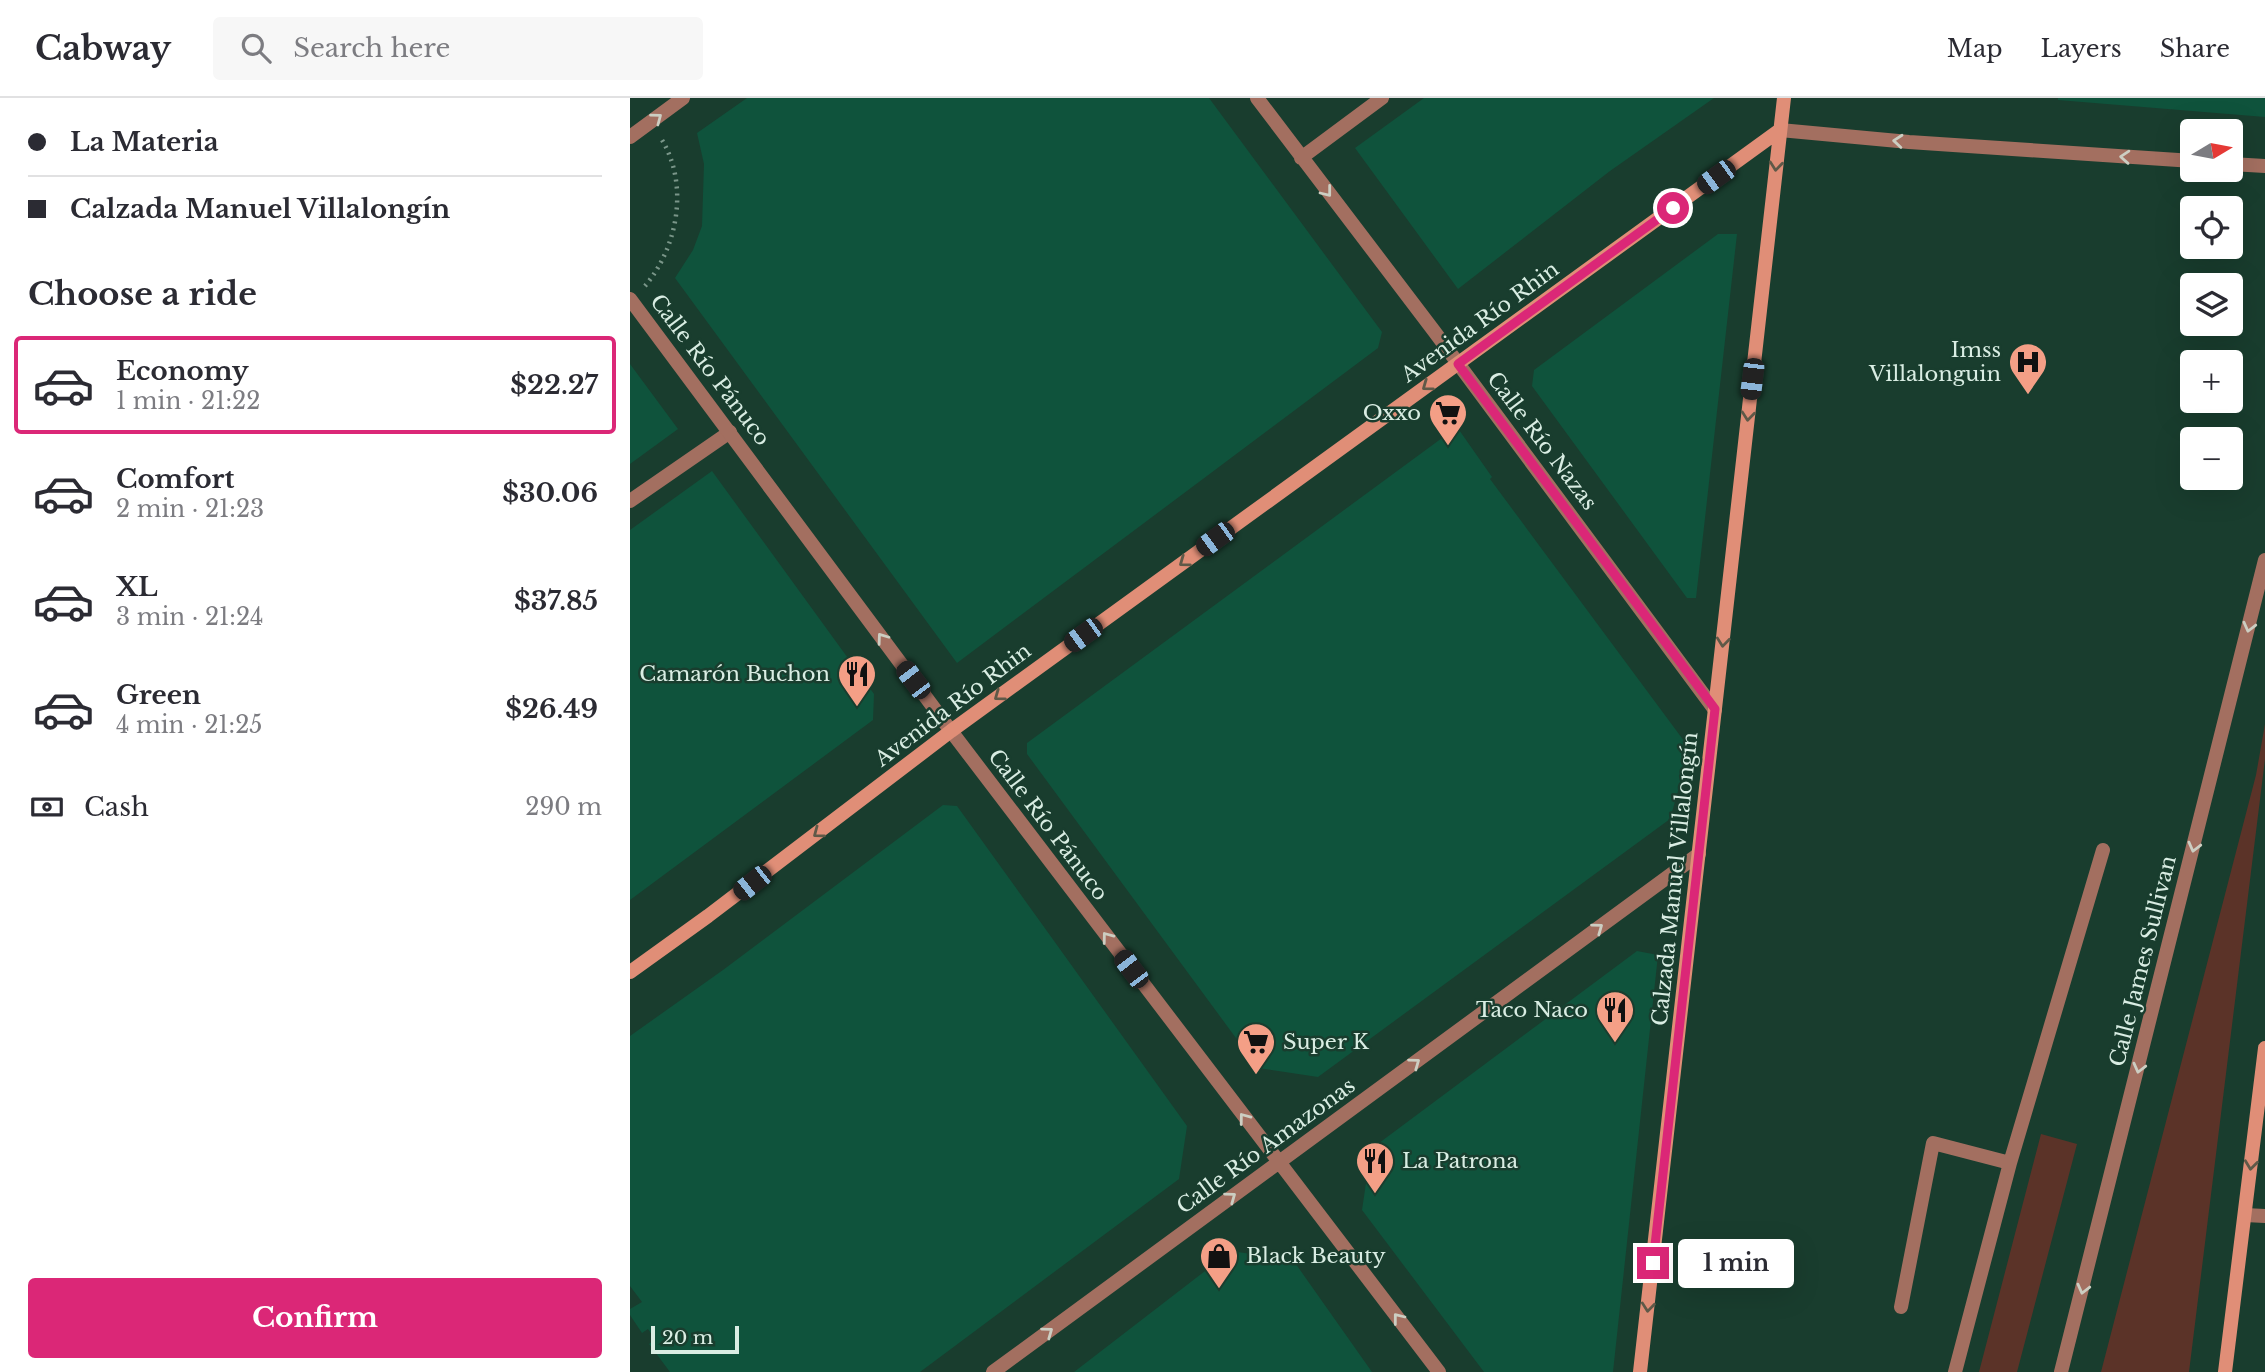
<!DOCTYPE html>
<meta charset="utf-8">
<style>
:root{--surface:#fff;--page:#f7f7f7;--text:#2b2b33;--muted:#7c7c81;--line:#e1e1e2;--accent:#db2777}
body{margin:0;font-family:"Libre Baskerville",serif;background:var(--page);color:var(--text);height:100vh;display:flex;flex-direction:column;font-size:26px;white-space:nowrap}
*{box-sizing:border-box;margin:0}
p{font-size:23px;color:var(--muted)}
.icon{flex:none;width:38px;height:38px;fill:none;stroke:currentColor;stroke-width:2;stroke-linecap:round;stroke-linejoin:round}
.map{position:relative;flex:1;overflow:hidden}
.drawer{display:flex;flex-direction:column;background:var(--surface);width:630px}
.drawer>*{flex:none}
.banner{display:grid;align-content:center;height:154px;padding:0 28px;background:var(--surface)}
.needle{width:46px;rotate:80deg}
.tools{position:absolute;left:1550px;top:21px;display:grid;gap:14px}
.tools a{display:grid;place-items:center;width:63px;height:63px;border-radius:7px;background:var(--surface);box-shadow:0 7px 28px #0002;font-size:35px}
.scale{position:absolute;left:21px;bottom:18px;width:88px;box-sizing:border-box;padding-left:7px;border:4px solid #d9ede3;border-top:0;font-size:19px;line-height:24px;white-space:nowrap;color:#d9ede3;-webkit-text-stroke:5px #193d2e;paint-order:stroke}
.end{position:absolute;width:32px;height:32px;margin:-16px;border:9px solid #db2777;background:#fff;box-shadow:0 0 0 4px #fff}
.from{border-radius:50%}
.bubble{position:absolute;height:49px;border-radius:7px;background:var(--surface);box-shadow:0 7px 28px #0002;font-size:23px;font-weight:700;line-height:49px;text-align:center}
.car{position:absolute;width:21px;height:42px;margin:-21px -10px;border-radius:9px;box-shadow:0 0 5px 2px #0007;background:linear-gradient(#222 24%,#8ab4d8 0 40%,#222 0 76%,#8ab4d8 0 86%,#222 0)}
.banner b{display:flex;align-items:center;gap:24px;height:66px;font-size:26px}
.banner b+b{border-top:2px solid var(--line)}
.banner i{width:18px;height:18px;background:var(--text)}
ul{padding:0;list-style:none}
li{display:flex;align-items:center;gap:21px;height:98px;margin:0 14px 10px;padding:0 14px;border:4px solid transparent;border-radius:7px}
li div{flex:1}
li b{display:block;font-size:26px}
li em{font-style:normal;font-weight:700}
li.selected{border-color:var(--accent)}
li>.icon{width:63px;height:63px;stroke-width:1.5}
h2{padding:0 28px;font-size:32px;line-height:84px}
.pay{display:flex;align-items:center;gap:18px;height:77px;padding:0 28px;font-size:26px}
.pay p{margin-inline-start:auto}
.action{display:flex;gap:14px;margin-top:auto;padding:14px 28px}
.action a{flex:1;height:80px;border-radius:7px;background:var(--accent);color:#fff;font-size:28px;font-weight:700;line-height:80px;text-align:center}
header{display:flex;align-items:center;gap:42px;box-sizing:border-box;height:98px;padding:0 35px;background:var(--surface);border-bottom:2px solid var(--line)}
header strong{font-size:33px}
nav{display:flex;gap:38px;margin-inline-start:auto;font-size:24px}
.search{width:490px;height:63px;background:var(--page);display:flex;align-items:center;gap:18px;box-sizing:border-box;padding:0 24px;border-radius:7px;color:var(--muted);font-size:26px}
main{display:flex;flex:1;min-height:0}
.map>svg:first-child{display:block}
.green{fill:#5b3328}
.building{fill:#0f533c}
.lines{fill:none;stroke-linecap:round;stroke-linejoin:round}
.path{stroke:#7a9689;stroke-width:4.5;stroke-dasharray:2 5;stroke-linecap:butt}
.lane{stroke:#a36f60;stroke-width:14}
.street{stroke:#a36f60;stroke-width:14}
.secondary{stroke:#e08e77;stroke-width:14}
.oneway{stroke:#cccec2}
.oneway2{stroke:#5f5948}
.route{stroke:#db2777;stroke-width:9}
.labels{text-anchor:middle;stroke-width:5;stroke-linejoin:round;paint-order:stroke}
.street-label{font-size:21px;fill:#d9ede3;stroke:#193d2e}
.poi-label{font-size:21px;fill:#d9ede3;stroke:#193d2e;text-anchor:end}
</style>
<header>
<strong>Cabway</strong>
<div class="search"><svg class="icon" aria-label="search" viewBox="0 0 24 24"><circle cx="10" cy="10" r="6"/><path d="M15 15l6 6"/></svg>Search here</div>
<nav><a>Map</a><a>Layers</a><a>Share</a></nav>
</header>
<main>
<section class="drawer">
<div class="banner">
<b><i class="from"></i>La Materia</b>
<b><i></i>Calzada Manuel Villalongín</b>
</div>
<h2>Choose a ride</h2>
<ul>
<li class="selected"><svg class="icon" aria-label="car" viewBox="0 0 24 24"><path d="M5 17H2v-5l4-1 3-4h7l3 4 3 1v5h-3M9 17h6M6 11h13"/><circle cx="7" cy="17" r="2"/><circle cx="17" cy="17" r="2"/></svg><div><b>Economy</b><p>1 min · 21:22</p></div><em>$22.27</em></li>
<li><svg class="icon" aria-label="car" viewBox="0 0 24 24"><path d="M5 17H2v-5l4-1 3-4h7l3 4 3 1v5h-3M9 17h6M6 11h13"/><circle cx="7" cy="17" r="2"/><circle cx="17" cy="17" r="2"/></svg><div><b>Comfort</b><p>2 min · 21:23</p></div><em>$30.06</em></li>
<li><svg class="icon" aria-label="car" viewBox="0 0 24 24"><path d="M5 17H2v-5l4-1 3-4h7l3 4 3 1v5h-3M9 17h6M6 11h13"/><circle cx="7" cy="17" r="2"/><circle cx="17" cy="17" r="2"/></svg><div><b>XL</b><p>3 min · 21:24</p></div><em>$37.85</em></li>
<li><svg class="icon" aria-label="car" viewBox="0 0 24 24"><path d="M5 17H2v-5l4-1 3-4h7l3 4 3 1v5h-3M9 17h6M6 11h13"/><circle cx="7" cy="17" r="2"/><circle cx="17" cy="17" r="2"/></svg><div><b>Green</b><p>4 min · 21:25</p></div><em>$26.49</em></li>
</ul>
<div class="pay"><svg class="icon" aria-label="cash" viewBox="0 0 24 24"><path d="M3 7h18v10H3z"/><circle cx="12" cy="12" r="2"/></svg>Cash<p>290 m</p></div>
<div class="action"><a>Confirm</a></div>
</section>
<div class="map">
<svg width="1635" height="1274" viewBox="0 0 1635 1274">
<rect width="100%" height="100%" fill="#193d2e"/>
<!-- green -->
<path class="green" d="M1635,626V661L1559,1274H1471L1626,677Z
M1411,1036L1447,1046L1387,1274H1349Z"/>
<!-- building -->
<path class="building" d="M117,0H579L752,234L748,250L327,565L45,180L63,152L72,128L74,66L67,35Z
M794,0H1084L980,73L828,191L725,50Z
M1428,0H1635V19L1428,2Z
M1088,136H1107L1066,500H1057L902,288L904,272Z
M0,266L48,331L0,366Z
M827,329L862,379L860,381L1060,651L1040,721L688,979L628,970L397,656V645Z
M82,373L244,596L243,622L0,802V432Z
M313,707L327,708L557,1028L549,1081L290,1274H40L19,1246L25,1241L18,1231L12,1235L0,1217V1211L12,1204L0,1188V938L93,872Z
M1007,853L1028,857L983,1274H854L732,1112L741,1051Z
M601,1153L663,1162L742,1274H444Z"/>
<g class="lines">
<!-- path -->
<path class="path" d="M15,188C48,149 59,87 32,42"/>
<!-- lane -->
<path class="lane" d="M0,403L100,334
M1380,1065L1473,752
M1271,1209L1303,1045L1380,1065L1325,1274
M1431,1274L1635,462"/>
<!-- street -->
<path class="street" d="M627,0L804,233L1085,612
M1150,32L1279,44L1563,63
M0,39L53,0
M671,60L752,0
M1601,66L1635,68
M0,201L321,633L809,1274
M1615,1117L1635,1118
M363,1274L1069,756"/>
<!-- secondary -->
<path class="secondary" d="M0,874L78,818L321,633L1150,32
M1010,1274L1154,0
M1595,1274L1635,950"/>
</g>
<!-- one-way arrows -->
<defs><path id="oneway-chevron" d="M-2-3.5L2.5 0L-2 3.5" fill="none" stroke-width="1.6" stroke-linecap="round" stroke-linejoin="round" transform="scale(1.75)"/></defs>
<g class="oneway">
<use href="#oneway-chevron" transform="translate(27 20) rotate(-37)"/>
<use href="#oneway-chevron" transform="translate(1268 43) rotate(-175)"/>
<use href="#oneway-chevron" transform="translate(1495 59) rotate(-176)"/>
<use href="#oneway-chevron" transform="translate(697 94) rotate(52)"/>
<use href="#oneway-chevron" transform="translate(1619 529) rotate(104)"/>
<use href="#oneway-chevron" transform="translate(252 540) rotate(-126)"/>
<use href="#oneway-chevron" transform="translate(1564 749) rotate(104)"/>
<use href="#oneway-chevron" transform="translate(968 830) rotate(-36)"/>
<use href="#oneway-chevron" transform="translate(477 839) rotate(-127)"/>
<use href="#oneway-chevron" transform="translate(785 965) rotate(-36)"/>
<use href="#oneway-chevron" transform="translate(1509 970) rotate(104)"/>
<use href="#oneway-chevron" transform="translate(614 1020) rotate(-127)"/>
<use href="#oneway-chevron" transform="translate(601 1099) rotate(-36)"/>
<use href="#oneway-chevron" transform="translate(1453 1191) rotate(104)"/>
<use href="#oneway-chevron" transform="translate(768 1220) rotate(-128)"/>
<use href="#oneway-chevron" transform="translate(418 1234) rotate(-36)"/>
</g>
<g class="oneway2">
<use href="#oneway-chevron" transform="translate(1146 68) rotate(96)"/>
<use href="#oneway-chevron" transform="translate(797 288) rotate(144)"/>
<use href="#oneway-chevron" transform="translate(1118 318) rotate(96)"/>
<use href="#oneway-chevron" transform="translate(554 464) rotate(144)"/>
<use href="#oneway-chevron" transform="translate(1093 544) rotate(96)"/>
<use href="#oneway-chevron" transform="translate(369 598) rotate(144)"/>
<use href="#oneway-chevron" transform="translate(188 735) rotate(143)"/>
<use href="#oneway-chevron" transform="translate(1621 1067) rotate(97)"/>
<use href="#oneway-chevron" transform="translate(1018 1209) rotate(96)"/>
</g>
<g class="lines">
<!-- route -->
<path class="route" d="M1023,1165L1085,611L828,266L1043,110"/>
</g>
<!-- icons -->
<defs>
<symbol id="hospital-pin" viewBox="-11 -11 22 30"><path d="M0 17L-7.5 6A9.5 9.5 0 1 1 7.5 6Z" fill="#f49f86" stroke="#193d2e"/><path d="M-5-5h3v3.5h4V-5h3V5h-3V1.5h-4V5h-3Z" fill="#111"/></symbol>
<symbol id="supermarket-pin" viewBox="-11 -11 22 30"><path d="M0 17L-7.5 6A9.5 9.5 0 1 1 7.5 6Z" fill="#f49f86" stroke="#193d2e"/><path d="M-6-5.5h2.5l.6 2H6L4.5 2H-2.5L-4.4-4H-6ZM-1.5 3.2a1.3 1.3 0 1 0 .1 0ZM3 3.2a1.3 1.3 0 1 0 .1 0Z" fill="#111"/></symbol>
<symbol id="restaurant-pin" viewBox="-11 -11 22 30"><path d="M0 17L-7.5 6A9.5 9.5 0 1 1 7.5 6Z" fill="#f49f86" stroke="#193d2e"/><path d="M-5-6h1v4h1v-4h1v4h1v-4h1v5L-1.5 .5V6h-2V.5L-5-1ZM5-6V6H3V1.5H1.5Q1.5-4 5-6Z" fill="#111"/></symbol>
<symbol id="shop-pin" viewBox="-11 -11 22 30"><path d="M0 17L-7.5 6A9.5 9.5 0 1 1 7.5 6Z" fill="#f49f86" stroke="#193d2e"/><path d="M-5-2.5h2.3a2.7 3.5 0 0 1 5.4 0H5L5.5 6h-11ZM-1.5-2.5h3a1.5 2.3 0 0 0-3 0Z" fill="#111"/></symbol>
</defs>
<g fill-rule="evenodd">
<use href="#hospital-pin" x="1376" y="242" width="44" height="60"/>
<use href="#supermarket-pin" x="796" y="293" width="44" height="60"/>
<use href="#restaurant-pin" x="205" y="554" width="44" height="60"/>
<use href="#restaurant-pin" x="963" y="890" width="44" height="60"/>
<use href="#supermarket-pin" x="604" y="922" width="44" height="60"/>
<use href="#restaurant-pin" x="723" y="1041" width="44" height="60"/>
<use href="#shop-pin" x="567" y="1136" width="44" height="60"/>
</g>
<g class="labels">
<!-- street labels -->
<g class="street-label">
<text transform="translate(850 224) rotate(-36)" y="7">Avenida Río Rhin</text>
<text transform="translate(80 272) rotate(53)" y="7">Calle Río Pánuco</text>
<text transform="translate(912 343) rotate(53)" y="7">Calle Río Nazas</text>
<text transform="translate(323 607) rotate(-37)" y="7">Avenida Río Rhin</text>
<text transform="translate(418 727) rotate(53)" y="7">Calle Río Pánuco</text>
<text transform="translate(1045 781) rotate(-84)" y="7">Calzada Manuel Villalongín</text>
<text transform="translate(1513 863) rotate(-76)" y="7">Calle James Sullivan</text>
<text transform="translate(636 1048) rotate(-36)" y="7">Calle Río Amazonas</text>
</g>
<!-- poi labels -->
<g class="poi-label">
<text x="1371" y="259">Imss<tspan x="1371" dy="24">Villalonguin</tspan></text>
<text x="791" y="322">Oxxo</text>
<text x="200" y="583">Camarón Buchon</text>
<text x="958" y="919">Taco Naco</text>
<text x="653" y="951" text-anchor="start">Super K</text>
<text x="772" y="1070" text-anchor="start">La Patrona</text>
<text x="616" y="1165" text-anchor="start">Black Beauty</text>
</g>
</g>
</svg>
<div class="tools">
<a><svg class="needle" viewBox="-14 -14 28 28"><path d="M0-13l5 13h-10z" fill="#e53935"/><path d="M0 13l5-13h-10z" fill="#7c7c81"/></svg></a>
<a><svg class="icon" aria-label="locate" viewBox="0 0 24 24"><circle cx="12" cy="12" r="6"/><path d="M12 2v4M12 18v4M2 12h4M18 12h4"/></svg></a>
<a><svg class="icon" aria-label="layers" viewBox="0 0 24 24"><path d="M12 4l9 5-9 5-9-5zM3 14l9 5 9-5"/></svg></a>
<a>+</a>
<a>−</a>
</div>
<div class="scale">20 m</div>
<i class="end from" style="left:1043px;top:110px"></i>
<i class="end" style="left:1023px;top:1165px"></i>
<div class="bubble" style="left:1048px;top:1141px;width:116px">1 min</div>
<i class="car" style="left:1086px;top:79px;rotate:234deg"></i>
<i class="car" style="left:1122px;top:281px;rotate:187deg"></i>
<i class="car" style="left:585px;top:441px;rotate:234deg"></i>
<i class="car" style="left:453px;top:537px;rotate:234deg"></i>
<i class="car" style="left:283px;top:582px;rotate:323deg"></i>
<i class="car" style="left:122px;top:785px;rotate:232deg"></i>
<i class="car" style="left:501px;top:871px;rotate:323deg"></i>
</div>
</main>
